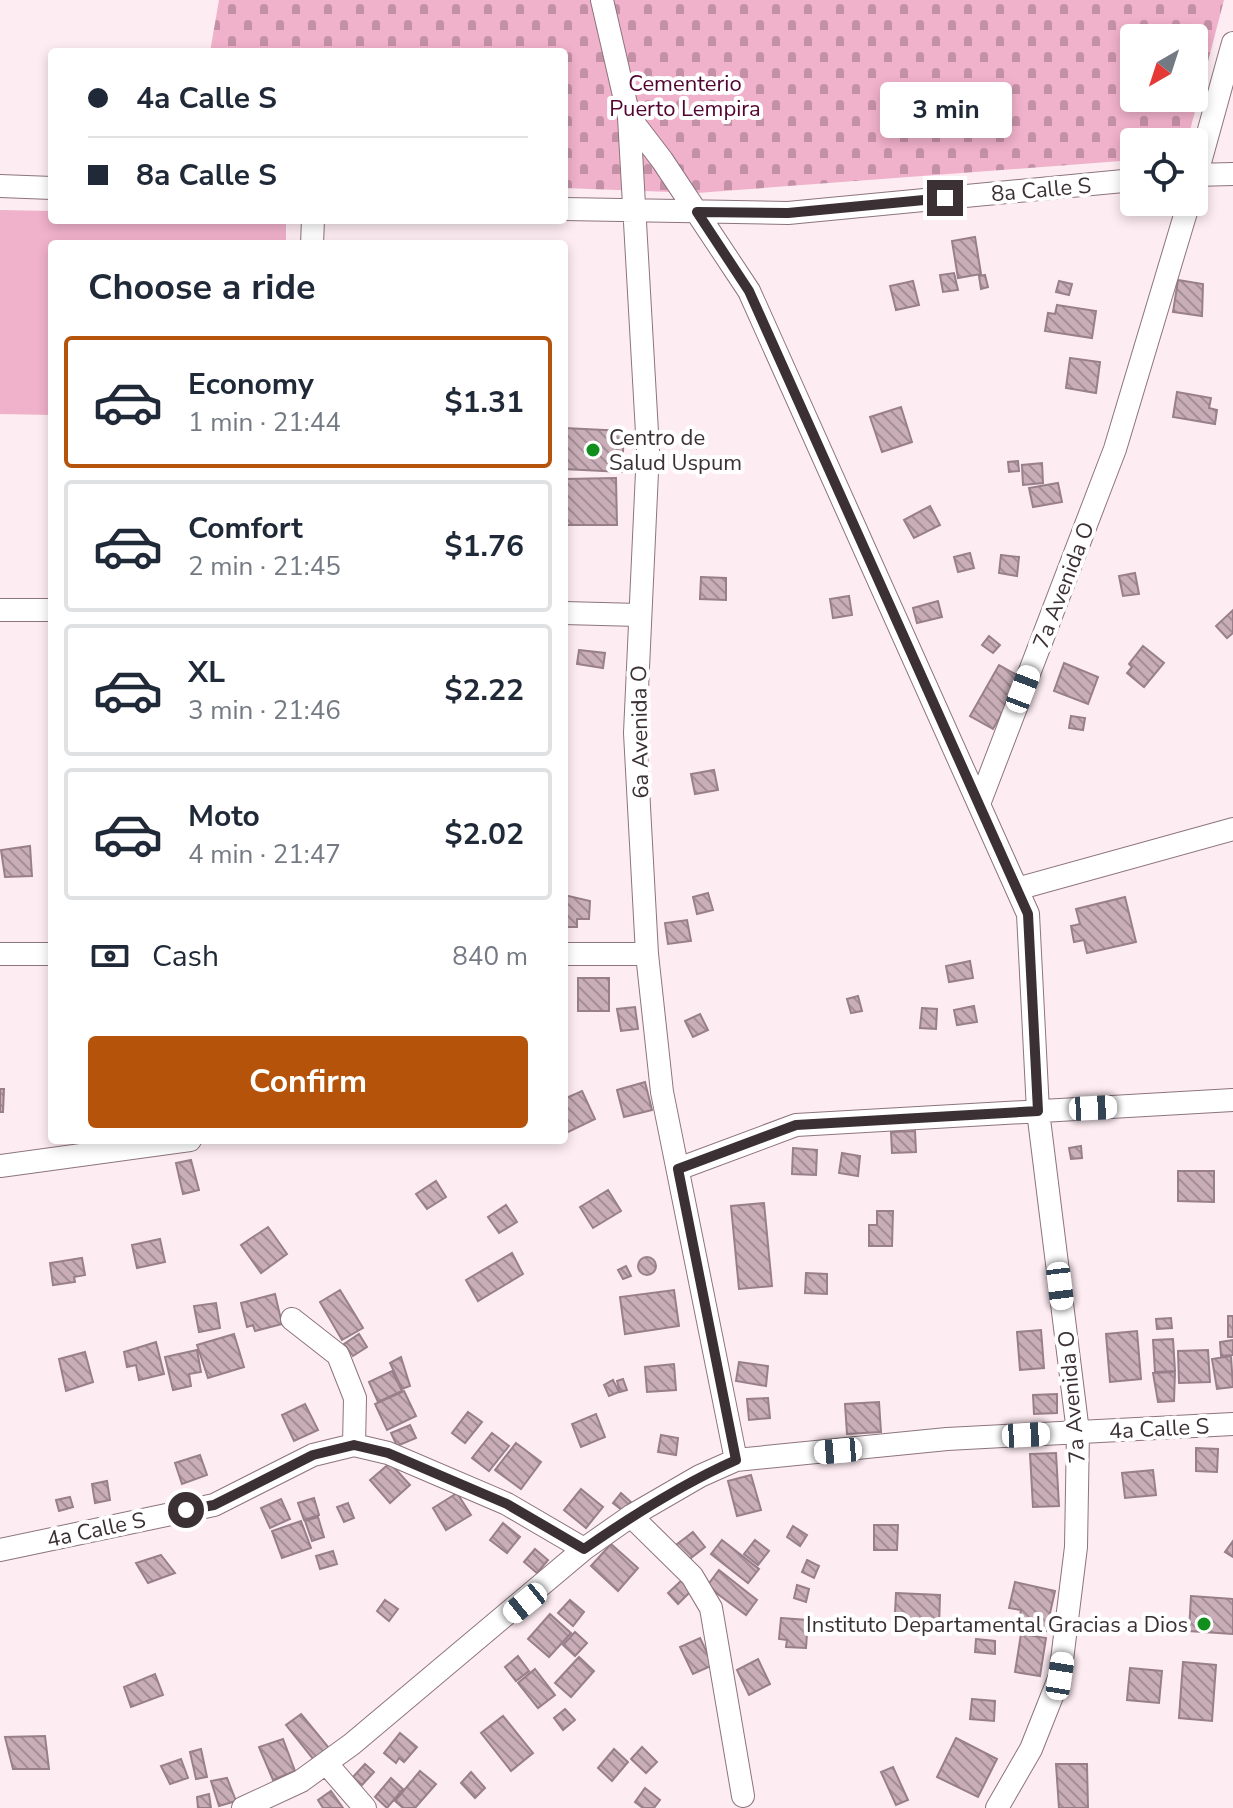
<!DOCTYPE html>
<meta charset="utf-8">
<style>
:root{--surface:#fff;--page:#f2f2f3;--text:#1f2937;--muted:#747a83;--line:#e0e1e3;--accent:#b45309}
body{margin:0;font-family:"Nunito Sans",sans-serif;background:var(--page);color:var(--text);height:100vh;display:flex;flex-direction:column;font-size:30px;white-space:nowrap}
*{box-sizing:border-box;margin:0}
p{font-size:26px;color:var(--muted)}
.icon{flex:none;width:44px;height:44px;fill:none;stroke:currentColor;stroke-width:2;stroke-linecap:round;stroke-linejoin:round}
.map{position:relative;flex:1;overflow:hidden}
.panel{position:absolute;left:48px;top:240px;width:520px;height:904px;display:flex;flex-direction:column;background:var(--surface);border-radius:8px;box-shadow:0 4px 12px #0003}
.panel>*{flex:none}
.banner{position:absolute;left:48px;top:48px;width:520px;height:176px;border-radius:8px;box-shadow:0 4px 12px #0003;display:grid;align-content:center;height:176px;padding:0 40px;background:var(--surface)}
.needle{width:52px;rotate:219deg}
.buttons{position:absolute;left:1120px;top:24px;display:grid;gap:16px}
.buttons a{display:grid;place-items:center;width:88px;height:88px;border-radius:8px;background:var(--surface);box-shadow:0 4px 12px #0003;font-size:40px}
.end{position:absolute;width:36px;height:36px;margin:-18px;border:10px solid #3b3034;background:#fff;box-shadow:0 0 0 4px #fff}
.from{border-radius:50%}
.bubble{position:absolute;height:56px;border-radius:8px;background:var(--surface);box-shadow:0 4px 12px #0003;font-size:26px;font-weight:700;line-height:56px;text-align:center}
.car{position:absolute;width:24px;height:48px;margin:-24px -12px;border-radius:10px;box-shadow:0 0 6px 2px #0007;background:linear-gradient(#fff 24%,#345 0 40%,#fff 0 76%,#345 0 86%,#fff 0)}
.banner b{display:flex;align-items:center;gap:28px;height:76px;font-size:30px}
.banner b+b{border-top:2px solid var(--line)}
.banner i{width:20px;height:20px;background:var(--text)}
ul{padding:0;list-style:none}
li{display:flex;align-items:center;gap:24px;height:132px;margin:0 16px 12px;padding:0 24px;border:4px solid var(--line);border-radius:8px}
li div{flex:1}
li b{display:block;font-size:30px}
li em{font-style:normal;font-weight:700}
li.active{border-color:var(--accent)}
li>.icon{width:72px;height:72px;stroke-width:1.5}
h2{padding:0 40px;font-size:36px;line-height:96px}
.pay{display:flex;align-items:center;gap:20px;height:88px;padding:0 40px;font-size:30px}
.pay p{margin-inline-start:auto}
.cta{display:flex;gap:16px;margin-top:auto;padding:16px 40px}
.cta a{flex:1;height:92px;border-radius:8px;background:var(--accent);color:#fff;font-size:32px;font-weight:700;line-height:92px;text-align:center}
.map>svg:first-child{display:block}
.green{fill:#f0b1ca}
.cemetery{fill:url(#cemetery-stones);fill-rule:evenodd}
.building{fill:url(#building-back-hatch);stroke:#987f89;stroke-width:2}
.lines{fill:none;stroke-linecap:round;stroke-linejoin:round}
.street-casing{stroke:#8d747e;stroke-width:24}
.street{stroke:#fff;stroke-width:22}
.route{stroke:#3b3034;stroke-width:10}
.poi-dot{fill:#118f1c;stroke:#fff;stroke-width:3}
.labels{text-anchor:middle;stroke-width:8;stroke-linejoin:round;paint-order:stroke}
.park-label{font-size:22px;fill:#530431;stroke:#fff}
.street-label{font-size:22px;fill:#3b3034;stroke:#fff}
.poi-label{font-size:22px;fill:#3b3034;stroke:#fff;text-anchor:start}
</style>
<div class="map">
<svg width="1233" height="1808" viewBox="0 0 1233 1808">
<defs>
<pattern id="cemetery-stones" width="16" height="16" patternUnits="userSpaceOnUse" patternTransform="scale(2)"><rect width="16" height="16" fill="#f0b1ca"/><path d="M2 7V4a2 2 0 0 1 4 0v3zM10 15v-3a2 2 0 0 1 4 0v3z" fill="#c490a5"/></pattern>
<pattern id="building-back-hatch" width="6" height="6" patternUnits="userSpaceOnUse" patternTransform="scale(2)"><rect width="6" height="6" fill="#c9aeb8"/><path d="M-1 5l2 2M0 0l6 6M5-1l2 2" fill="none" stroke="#a48e96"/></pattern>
</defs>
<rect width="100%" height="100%" fill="#fdecf2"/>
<!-- green -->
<path class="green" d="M0,210L52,211V220H286V244H52V415L0,414Z"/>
<!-- cemetery -->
<path class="cemetery" d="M219,0H1224L1187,142H1134V160L697,193L564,188V52H210ZM1134,38H1194V98H1134Z"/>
<!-- building -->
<path class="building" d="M1140,202H1155L1156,212H1140Z
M975,237L981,274L958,278L952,241Z
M954,273L958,290L943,292L940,275Z
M985,275L988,287L981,289L979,276Z
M1178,280L1203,284L1202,316L1173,312Z
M913,281L919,305L896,310L890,286Z
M1059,281L1072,284L1069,295L1056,292Z
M1057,305L1096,311L1092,338L1045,331L1048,313L1055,314Z
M1070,358L1100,362L1096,393L1066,388Z
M1177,392L1211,398L1209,408L1217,410L1215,424L1173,417Z
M901,407L912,442L882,452L870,417Z
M564,428L624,431L622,472L564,469Z
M1018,461L1019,471L1009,472L1008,462Z
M1042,463L1043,483L1023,485L1022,465Z
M616,478L617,525H567L566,479Z
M1058,483L1062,502L1033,507L1029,488Z
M930,506L940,525L914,538L904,520Z
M970,553L974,568L958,572L954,557Z
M1001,555L1019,557L1017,576L999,573Z
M1135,573L1139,594L1123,596L1119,576Z
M701,577L726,578V600L700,599Z
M849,596L852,615L833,618L830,599Z
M938,601L942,617L917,623L913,608Z
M1233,610V633L1227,638L1216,626Z
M989,636L1000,645L993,653L982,645Z
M1143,646L1164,663L1144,687L1127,673L1132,667L1129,664Z
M579,650L605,653L603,668L577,664Z
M1064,663L1098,677L1088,704L1054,691Z
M999,665L1022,678L993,729L970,716Z
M1071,716L1085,718L1083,730L1069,728Z
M714,770L718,790L695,794L691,774Z
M30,846L32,876L5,877L1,850Z
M708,893L713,910L697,914L693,897Z
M564,895L590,901L589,919H577V927H564Z
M1125,897L1136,942L1087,953L1084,940L1074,942L1071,926L1080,924L1076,909Z
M687,920L691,941L668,944L665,923Z
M970,961L973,978L949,982L946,966Z
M578,978H609V1011H578Z
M858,996L862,1011L851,1013L847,999Z
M974,1006L977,1022L957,1025L954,1010Z
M635,1007L638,1029L621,1031L617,1009Z
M922,1008L937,1009L936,1029L920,1028Z
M700,1014L708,1030L693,1037L685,1021Z
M645,1082L652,1110L624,1117L617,1090Z
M0,1089H4L3,1112H0Z
M582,1091L595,1119L564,1134V1099Z
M915,1131L916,1152L892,1153L891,1132Z
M1081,1146L1082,1158L1071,1159L1069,1148Z
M793,1148L817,1150L816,1175L792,1174Z
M842,1153L860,1156L858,1176L839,1173Z
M191,1160L199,1190L183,1194L176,1163Z
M1178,1171H1214V1202L1178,1201Z
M436,1181L446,1197L427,1209L416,1194Z
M608,1190L621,1211L593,1228L580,1207Z
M764,1203L772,1286L739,1289L731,1206Z
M506,1205L517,1222L499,1233L488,1217Z
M877,1211H893L892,1246H869V1225H877Z
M268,1227L287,1254L261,1273L241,1245Z
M160,1239L165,1262L137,1268L132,1245Z
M512,1253L523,1274L478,1301L466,1280Z
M638 1266a9 9 0 1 1 18 0a9 9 0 1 1-18 0Z
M82,1258L85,1275L74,1277L75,1282L53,1285L50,1263Z
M626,1266L631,1276L623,1279L618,1270Z
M806,1273L827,1274V1294L805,1293Z
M340,1290L363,1328L342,1340L320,1302Z
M674,1290L679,1326L625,1334L620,1297Z
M275,1294L282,1324L255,1331L253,1325L247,1327L241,1303Z
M216,1303L220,1328L199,1332L194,1306Z
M1228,1316H1233V1337H1228Z
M1171,1318L1172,1328L1157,1329L1156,1319Z
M1041,1330L1044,1368L1020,1370L1017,1332Z
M1137,1331L1141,1379L1110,1382L1106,1334Z
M234,1334L244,1367L208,1378L197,1345Z
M359,1334L367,1347L353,1356L344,1344Z
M1173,1339L1175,1371L1155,1372L1153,1340Z
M1233,1340V1355L1221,1356L1220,1342Z
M156,1342L164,1374L139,1380L136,1365L127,1367L124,1352Z
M197,1350L201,1372L189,1374L191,1386L173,1390L165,1357Z
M1208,1350L1210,1382L1179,1383L1178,1351Z
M85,1352L93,1382L66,1391L59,1359Z
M1231,1356L1233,1387L1217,1389L1212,1359Z
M401,1357L410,1386L402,1389L390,1363Z
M739,1362L768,1366L766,1386L736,1381Z
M674,1364L676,1390L647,1392L645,1367Z
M392,1371L402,1391L378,1402L369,1382Z
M1175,1372L1174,1401L1158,1402L1153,1373Z
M623,1379L627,1390L620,1392L617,1381Z
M613,1380L619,1392L609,1396L604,1385Z
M404,1391L416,1416L387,1430L375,1404Z
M1057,1394V1413L1034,1414L1033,1395Z
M768,1398L770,1418L749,1420L747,1399Z
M879,1402L881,1432L847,1434L845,1404Z
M305,1404L318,1430L294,1441L282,1415Z
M468,1412L482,1422L465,1443L452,1433Z
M596,1414L605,1437L581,1447L572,1424Z
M410,1425L416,1438L397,1446L391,1433Z
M492,1433L509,1446L489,1471L472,1458Z
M661,1435L678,1438L676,1455L658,1452Z
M516,1443L541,1462L521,1489L495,1470Z
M1196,1448L1218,1449L1217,1472L1196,1471Z
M1056,1453L1059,1506L1033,1507L1030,1454Z
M200,1455L207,1475L182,1484L175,1463Z
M390,1463L410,1485L390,1503L370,1480Z
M1153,1470L1156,1495L1125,1498L1122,1473Z
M751,1475L761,1510L737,1516L728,1481Z
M107,1481L110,1500L95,1503L92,1484Z
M581,1489L603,1507L586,1528L564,1510Z
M457,1493L471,1515L446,1530L433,1508Z
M621,1493L631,1502L623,1511L613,1503Z
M70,1497L73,1507L59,1511L56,1500Z
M314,1498L319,1515L304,1520L298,1503Z
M281,1499L290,1519L270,1528L261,1508Z
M348,1503L354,1518L344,1522L337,1507Z
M318,1517L324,1537L312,1541L305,1521Z
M301,1521L311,1548L282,1558L272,1531Z
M503,1523L520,1537L507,1553L490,1540Z
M874,1525H898L897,1550H874Z
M793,1526L807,1535L800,1546L787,1537Z
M693,1532L705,1547L687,1561L676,1545Z
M722,1540L759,1569L748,1583L711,1554Z
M755,1540L769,1551L758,1565L744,1554Z
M1233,1541V1557L1225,1552Z
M611,1544L638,1568L618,1591L591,1566Z
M535,1549L548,1560L537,1573L524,1562Z
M333,1551L337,1564L320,1569L316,1556Z
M161,1555L175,1573L148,1583L136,1563Z
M807,1560L819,1566L814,1578L802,1572Z
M719,1570L757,1600L746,1615L707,1586Z
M682,1580L692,1590L678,1604L668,1593Z
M1015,1582L1055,1591L1046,1631L1018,1625L1021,1610L1009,1608Z
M797,1585L809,1589L806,1602L794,1598Z
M896,1593L940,1595L939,1628L904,1626V1614L895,1613Z
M1191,1596L1233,1599V1634L1189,1631Z
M385,1600L398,1609L389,1621L377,1611Z
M570,1600L584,1612L573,1626L558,1613Z
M550,1614L571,1633L549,1657L528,1639Z
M781,1618L808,1620L806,1648L786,1647L787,1640L779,1639Z
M575,1632L587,1643L575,1656L563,1645Z
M1021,1634L1046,1638L1040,1676L1015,1672Z
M700,1638L713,1665L693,1674L680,1647Z
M976,1639L995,1641V1654L975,1652Z
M518,1656L529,1671L516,1681L505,1667Z
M579,1657L594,1671L571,1697L555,1683Z
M758,1659L770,1684L749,1695L737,1670Z
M1183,1662L1216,1665L1212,1721L1179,1718Z
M1130,1668L1162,1671L1159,1703L1127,1700Z
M535,1669L555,1695L538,1708L518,1683Z
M155,1674L163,1695L131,1707L124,1687Z
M972,1699L995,1701L994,1721L970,1719Z
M565,1709L575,1720L563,1730L554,1718Z
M301,1714L329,1748L314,1760L286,1725Z
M503,1716L533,1753L511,1771L481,1733Z
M400,1733L417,1747L404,1762L399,1758L396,1763L384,1753Z
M45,1736L49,1769H13L5,1737Z
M956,1738L997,1759L978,1797L937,1777Z
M283,1739L295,1771L273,1780L259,1747Z
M642,1747L657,1762L646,1773L631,1759Z
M201,1749L207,1777L196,1779L190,1752Z
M614,1749L628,1762L612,1781L598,1768Z
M181,1759L188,1778L170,1784L161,1766Z
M365,1764L374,1772L362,1785L353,1777Z
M1056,1764H1087L1088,1808H1059Z
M893,1767L908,1800L896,1805L881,1772Z
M420,1771L436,1784L415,1808H403L395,1801Z
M471,1772L485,1788L475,1798L461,1783Z
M227,1778L236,1801L219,1806L211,1781Z
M391,1778L403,1789L387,1808L375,1797Z
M645,1788L660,1800L654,1808H643L635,1802Z
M331,1791L343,1808H323L318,1800Z
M209,1794L211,1808H198L197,1797Z"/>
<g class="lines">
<defs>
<path id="street" d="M602,0L629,117L648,450L635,733L647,954L662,1092L736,1460
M629,117L662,160L749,291L1028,914L1038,1111L1078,1432L1076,1547L1060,1676L1031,1749L997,1808
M1194,175L1233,174
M1194,184L1233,43
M0,186L52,188
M564,209L788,213L1134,180
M312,244L313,220
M0,610H52
M564,613L639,615
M979,804L1115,449L1189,202
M1017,889L1233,829
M0,954H52
M564,954H647
M0,1166L190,1140
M678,1169L796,1125L1233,1100
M292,1319L338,1355L355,1398L354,1445
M631,1516L692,1576L711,1608L743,1796
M0,1550L214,1505L313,1455L354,1445L388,1453L507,1504L584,1549
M326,1763L365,1808
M243,1808L301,1781L352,1744L584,1549L631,1516L700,1476L736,1460L947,1439L1233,1424"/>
</defs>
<!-- street casing -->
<use href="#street" class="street-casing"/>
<!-- street -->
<use href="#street" class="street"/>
</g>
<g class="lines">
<!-- route -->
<path class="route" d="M186,1510L214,1505L313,1455L354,1445L388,1453L507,1504L584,1549C633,1515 682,1484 736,1460L678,1169L796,1125L1038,1111L1028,914L749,291L697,212L788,213L945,198"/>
</g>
<!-- markers -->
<g class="poi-dot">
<circle cx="593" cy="450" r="8"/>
<circle cx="1204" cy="1624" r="8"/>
</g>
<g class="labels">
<!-- park labels -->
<g class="park-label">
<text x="685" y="91">Cementerio<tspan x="685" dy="25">Puerto Lempira</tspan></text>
</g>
<!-- street labels -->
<g class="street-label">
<text transform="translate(1041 189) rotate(-5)" y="8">8a Calle S</text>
<text transform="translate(1063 585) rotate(-69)" y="8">7a Avenida O</text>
<text transform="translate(639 732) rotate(-91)" y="8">6a Avenida O</text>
<text transform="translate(1071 1397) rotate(-95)" y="8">7a Avenida O</text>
<text transform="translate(1159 1428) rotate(-3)" y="8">4a Calle S</text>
<text transform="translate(96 1529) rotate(-12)" y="8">4a Calle S</text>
</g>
<!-- poi labels -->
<g class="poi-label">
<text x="609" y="445">Centro de<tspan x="609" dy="25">Salud Uspum</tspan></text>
<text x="1188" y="1632" text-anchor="end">Instituto Departamental Gracias a Dios</text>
</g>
</g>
</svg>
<div class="buttons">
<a><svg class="needle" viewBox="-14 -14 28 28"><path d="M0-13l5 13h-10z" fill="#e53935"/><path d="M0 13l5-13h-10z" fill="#747a83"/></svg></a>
<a><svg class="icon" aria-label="locate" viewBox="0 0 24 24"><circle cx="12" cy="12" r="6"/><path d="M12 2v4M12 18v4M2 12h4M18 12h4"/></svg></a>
</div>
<i class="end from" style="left:186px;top:1510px"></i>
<i class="end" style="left:945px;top:198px"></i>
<div class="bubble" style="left:880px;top:82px;width:132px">3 min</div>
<i class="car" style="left:1023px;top:689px;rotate:21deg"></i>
<i class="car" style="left:1093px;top:1108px;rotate:87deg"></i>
<i class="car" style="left:1060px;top:1286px;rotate:173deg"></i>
<i class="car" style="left:1026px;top:1435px;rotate:87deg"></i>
<i class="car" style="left:838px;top:1451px;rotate:265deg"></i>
<i class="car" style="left:525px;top:1603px;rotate:231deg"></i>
<i class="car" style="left:1060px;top:1676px;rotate:9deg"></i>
<div class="banner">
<b><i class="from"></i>4a Calle S</b>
<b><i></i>8a Calle S</b>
</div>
<section class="panel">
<h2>Choose a ride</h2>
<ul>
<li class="active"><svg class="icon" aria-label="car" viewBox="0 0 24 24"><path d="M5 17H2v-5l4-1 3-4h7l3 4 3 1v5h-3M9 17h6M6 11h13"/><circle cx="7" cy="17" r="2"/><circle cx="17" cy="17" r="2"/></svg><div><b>Economy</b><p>1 min · 21:44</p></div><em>$1.31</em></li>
<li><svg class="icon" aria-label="car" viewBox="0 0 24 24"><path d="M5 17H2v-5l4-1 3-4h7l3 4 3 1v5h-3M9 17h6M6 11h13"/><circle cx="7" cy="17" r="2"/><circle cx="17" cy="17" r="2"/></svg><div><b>Comfort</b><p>2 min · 21:45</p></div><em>$1.76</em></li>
<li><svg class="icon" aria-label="car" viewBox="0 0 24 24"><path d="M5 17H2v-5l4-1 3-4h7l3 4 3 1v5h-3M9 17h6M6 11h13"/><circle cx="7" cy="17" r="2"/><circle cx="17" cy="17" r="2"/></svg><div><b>XL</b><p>3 min · 21:46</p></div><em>$2.22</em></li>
<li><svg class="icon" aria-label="car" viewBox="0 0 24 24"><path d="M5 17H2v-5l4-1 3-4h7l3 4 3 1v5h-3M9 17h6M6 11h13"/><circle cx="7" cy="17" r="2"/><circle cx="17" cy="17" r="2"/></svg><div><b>Moto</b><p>4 min · 21:47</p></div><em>$2.02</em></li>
</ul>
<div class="pay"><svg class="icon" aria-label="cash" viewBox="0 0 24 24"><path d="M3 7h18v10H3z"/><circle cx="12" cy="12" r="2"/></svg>Cash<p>840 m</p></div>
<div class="cta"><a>Confirm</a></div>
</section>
</div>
